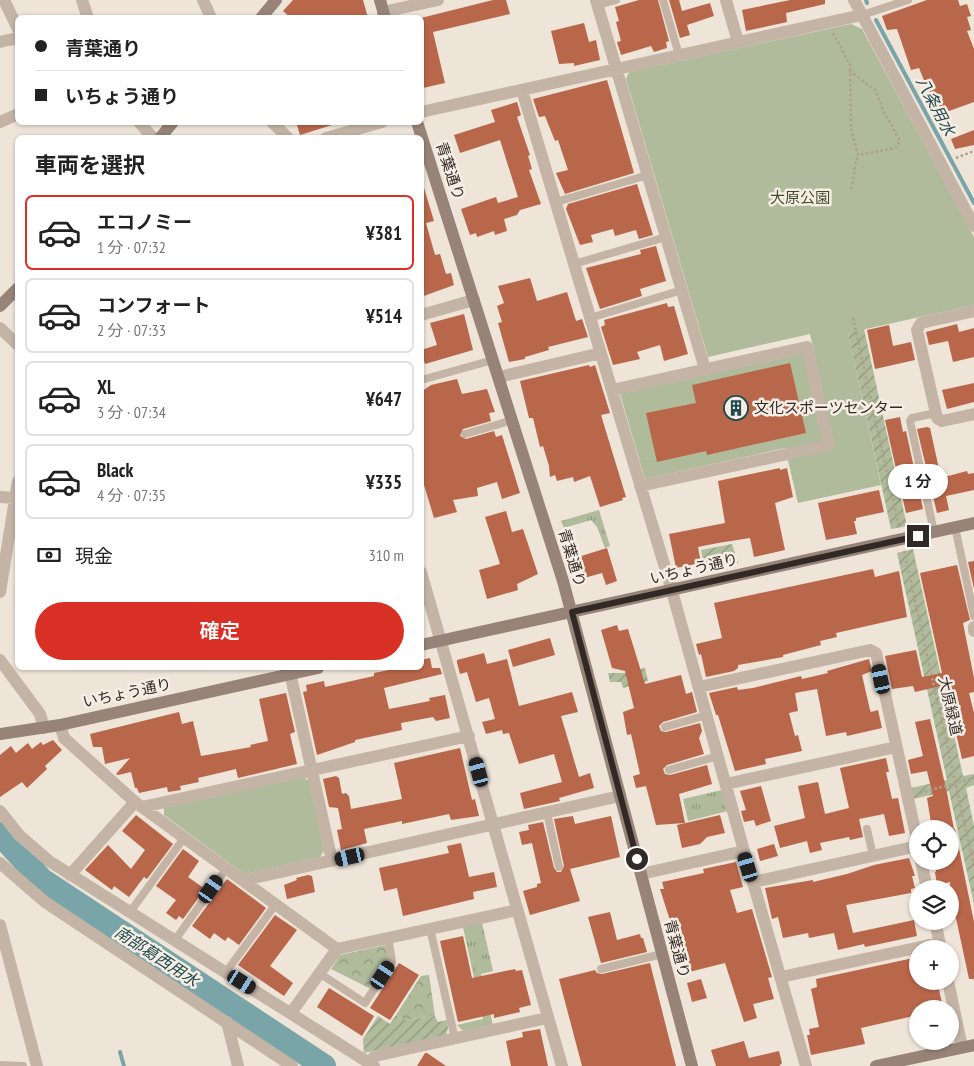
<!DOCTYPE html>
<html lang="ja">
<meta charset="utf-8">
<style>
:root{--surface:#fff;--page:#f2f2f2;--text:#222;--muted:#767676;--line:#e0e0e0;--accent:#d93025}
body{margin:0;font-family:"PT Sans Narrow","Noto Sans JP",sans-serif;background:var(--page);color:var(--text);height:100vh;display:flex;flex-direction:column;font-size:19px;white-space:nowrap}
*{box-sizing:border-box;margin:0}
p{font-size:16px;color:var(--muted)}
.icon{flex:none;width:28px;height:28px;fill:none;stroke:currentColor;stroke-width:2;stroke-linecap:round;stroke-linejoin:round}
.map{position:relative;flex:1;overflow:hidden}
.drawer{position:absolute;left:15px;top:135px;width:409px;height:535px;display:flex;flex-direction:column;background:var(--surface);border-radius:8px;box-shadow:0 1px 4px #0004}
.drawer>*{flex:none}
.banner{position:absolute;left:15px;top:15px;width:409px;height:110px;border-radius:8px;box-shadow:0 1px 4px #0004;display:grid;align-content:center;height:110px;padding:0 20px;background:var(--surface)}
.fabs{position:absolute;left:909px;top:820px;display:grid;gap:10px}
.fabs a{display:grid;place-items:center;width:50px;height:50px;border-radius:50%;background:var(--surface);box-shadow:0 1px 4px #0004;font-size:25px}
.end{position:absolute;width:22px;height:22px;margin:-11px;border:6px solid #312926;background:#fff;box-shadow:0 0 0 2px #fff}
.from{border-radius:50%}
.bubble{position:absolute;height:35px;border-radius:18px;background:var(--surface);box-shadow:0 1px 4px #0004;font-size:16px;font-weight:600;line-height:35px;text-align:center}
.car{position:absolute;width:15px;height:30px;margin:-15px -8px;border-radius:6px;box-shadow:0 0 4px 1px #0007;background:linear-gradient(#222 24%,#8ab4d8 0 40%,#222 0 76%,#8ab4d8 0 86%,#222 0)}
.banner b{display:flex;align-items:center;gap:18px;height:48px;font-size:19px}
.banner b+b{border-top:1px solid var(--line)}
.banner i{width:12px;height:12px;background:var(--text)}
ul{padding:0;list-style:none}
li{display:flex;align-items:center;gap:15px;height:75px;margin:0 10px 8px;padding:0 10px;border:2px solid var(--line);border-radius:8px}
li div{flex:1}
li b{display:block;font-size:19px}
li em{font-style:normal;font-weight:600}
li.current{border-color:var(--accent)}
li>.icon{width:45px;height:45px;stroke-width:1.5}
h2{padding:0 20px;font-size:22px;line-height:60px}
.pay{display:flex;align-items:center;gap:12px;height:55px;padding:0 20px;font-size:19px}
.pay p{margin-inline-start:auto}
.primary-button{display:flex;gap:10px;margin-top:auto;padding:10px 20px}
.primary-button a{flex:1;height:58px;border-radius:30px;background:var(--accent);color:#fff;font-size:20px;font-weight:600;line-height:58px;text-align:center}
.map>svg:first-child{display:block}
.grass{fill:url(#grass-tufts)}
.forest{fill:url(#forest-crowns)}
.park{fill:#afbb9a}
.garden{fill:url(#garden-furrows)}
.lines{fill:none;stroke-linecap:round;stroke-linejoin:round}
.stream{stroke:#7aa5a8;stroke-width:4}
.river{stroke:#7aa5a8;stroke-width:24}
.building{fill:#b9674b}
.path{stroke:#b09e90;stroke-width:2.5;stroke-dasharray:2.5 2.5;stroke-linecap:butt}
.lane{stroke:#c4b4a6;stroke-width:8}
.street{stroke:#c4b4a6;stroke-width:12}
.secondary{stroke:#978377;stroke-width:12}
.route{stroke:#312926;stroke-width:6}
.labels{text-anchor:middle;stroke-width:5;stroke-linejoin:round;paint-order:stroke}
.street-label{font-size:15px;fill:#312926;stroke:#f6eee4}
.park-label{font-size:15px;fill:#404d2c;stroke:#f6eee4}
.poi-label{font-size:15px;fill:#312926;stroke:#f6eee4;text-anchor:start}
.water-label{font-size:16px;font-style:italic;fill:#204a4e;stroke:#f6eee4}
</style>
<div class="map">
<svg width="974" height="1066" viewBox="0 0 974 1066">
<defs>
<pattern id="grass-tufts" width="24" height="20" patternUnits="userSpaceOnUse" patternTransform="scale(1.25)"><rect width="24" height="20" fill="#afbb9a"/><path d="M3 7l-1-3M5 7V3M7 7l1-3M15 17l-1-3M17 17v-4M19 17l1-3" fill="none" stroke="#8f987d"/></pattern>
<pattern id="forest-crowns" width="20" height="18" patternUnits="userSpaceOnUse" patternTransform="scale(1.25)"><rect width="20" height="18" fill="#afbb9a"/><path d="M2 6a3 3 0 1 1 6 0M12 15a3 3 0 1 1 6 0" fill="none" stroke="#8f987d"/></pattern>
<pattern id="garden-furrows" width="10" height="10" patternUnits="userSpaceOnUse" patternTransform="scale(1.25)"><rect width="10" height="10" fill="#afbb9a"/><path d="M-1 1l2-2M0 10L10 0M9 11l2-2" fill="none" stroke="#8f987d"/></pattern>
</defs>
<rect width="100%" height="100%" fill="#eee4d8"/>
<!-- grass -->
<path class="grass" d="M599,510L610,546L605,548L597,527L591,520L564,528L561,521Z
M722,790L728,811L688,821L683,799Z
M482,923L493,971L481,974L493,1025L463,1031L457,1025L483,1019L463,927Z"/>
<!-- forest -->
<path class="forest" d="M385,945L389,958L369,988L331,969L340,955Z
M429,975L435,1016L405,1020L396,1015L421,976Z"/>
<!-- park -->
<path class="park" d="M851,24L862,29L974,237V305L848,333L881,485L798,503L785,448L645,479L620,394L814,351L810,334L708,357L626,79L629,72Z
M303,777L309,781L324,851L320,857L244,874L164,815V808Z"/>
<!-- garden -->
<path class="garden" d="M864,329L907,526L891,529L848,333Z
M732,544L738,563L705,570L701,550Z
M913,549L963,776L974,774V785L966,788L974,826V904L949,791L913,799L911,788L947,780L897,553Z
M645,668L648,681L623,688L621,682H610L608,673H625Z
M396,1015L405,1020L435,1016L438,1022L447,1020L448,1028L446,1035L364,1053L363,1039L378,1016L390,1024Z"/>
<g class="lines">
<!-- stream -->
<path class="stream" d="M866,0L867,3
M876,20L974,203
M120,1052L124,1066"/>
<!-- river -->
<path class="river" d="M0,834L42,880L324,1066"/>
</g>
<!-- building -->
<path class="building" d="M293,0H363L368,18H291L283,11Z
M493,0H506L510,14L433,32L445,83L423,88L421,18Z
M639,0H658L669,41L666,42L667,48L654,52L651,46L621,55L617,42L621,41L616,22L619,21L615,7Z
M669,0H679L682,11L710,3L714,16L687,25L690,35L680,38Z
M790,0H825V4L786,13L787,22L746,31L742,10Z
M927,0H958L960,6L967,4L971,16L967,17L971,30L967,31L974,49V102L938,115L919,68L911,70L897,29L887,30L882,16Z
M584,23L589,42L596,40L600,60L574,66V63L559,64L551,31Z
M607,80L634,173L565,194L556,173L568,170L558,140L555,141L545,116L539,117L533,99Z
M517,102L521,115L517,117L530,155L528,156L532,169L529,170L541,204L520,210L517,215L504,219L507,231L495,235L494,231L477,237L476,233L470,235L461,209L496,197L498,203L518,197L500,140L460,153L454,135L495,122L491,110Z
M296,122H332V125L300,135Z
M974,130V145L955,149L951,139Z
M637,184L653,235L639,239L636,230L615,236L613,229L591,235L593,242L580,245L566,209L568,204Z
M421,188H424L434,221L426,223L435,255L440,254L446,274L451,273L454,285L421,297Z
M656,246L666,281L640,289L642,296L600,309L586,268L641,254L640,250Z
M530,278L537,301L567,292L576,321L582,319L588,337L548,347L549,350L525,357V359L509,362L498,323L502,322L497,306L504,303L498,286Z
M667,303L668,307L674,306L688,354L664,361L660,345L637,352L640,359L613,365L601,327L605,325L604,320Z
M464,314L473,350L425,364L424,361L421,362V350L437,345L430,323Z
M957,324L959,332L974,328V357L953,362L948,341L929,345L926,332Z
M889,325L893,346L911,342L915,360L875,369L867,330Z
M790,363L806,433L707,455L706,451L657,462L646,413L696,403L692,385Z
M589,365L590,367L595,365L610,413L601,415L626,497L622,498L623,500L600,507L590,476L574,482L573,477L557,481L555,475L550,477L549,466L543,446L540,447L533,418H529L520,381Z
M457,379L462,394L487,389L495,412L489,413L491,421L463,429L460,436L466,439L494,431L496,437L502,435L520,493L502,499L497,482L477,488L478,496L453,500L457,512L434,518L421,475V392L431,385Z
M974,383V402L947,409L942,390Z
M900,417L903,432L906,431L923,509L906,513L885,420Z
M927,427L930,428L941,478L967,471L968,474L974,473V490L946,496L949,510L937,513L917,429Z
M780,468V470L787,468L793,497L775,503L785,550L754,557L750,538L718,543L698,547L701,563L676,568L669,534L725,523L718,481Z
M879,490L884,512L856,518V521H854L857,534L826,540L818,503Z
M506,511L512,532L523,529L538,574L517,584L518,590L487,599L479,570L500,564L485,517Z
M607,548L617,581L606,585L602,573L584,578L578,557Z
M974,561V589L968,562Z
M957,565L970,620L963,623L974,678V692L969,693L974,713V756L962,759L945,685L915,692L913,686L892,689L885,656L916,650L922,677L942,673L920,573Z
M873,569L875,577L899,571L907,617L836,633L837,637L820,641L821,645L783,655V657L738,665V668L734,671L706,677L701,654L699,655L696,644L722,638L714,603Z
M617,625L619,631L628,629L645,684L681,675L686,694L692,692L697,712L663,722L659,726L661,731L666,732L700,723L702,731L699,738L704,754L667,765L663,769L665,774L670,775L707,765L712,784L679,794L685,823L656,825L646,786L636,788L633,776L640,774L631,734L627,735L623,712L634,708L625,671L612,668L601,630Z
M550,638L555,655L513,667L508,650Z
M484,653L487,664L507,659L519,706L572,692L578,712L561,716L579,777L590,773L594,788L559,798L560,801L524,809L520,793L562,782L554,754L519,764L509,733L503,734L502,730L486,734L482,722L495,719L489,698L476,702L467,672L460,674L457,663V660Z
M430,658L432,668H440L442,674L384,688L389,709L430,701L429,698L445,695L450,718L436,721L433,717L401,723L402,730L355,740V742L317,755L303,692L307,691L306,685L324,681L325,687L374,676V673L389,670L388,668H421V660Z
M869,659L872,671L862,675L870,710L871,712L878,710L882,728L847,736L846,732L826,736L817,689L795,693L798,711L789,713L795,736L798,735L802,751L765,759L766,764L735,771L718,715H716L709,693L737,687L738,690L753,688L801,676L802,679L828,673L827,671Z
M286,693L295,732L290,734L297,764L238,778L236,769L198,778L199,782L180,786L181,790L168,792L167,787L139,793L137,788H135L131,772L118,775L116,774L130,758L105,764L102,747H93L90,734L179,712L182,724L193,721L201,756L251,747L250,745L268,741L259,699Z
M930,719L947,793L954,829H932L927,798L933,796L927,771L911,774L908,760L923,756L915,722Z
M53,740L62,750L45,766L47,769L27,788L22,782L0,797V755L11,746L16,753L28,743L32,749L41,742L43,745Z
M460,748L472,800L475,799L479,816L451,820L449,814L402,824V821L364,829L367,843L341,850L337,830L342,829L338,808L329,807L323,779L336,776L339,778L342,794L346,793L349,796L351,809L402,799L394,763Z
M886,758L889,772H886L892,799L898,798L905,833L889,836L884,814L859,819L863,837L850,840L849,837L820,843L822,850L810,853L807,841L780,848L774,826L805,818L798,786L818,782L825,814L849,808L840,768Z
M761,786L771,821L756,826L754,820L744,822L741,811L746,810L740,791Z
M136,815L173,844L147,879L144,877L129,897L114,886L112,890L85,870L108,845L131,869L145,850L122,831Z
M720,815L725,833L707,837L700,844L682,848L677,825Z
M573,816L575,824L611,816L620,857L570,869L580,901L530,915L523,891L537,887V884L541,883L532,843L522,845L519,832L529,830L528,825L543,822L554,868L557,872H561L564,866L554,819Z
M955,829L974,922V979H969L956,918L952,919L950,882L937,885L935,872H936L934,861H950V830Z
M461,843L469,877L494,872L497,887L473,892L474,899L403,916L397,888L384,891L379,868L449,853L447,846Z
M774,844L778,856L760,861L757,849Z
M183,849L199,861L188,877L205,889L183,919L179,916L176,920L166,913L176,900L156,886Z
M909,858L915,876H912L915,888L911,889V893L846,905L853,933L914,920L917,936L865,947L864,944L838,950L834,933L809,938L808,933L783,938L778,917L772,919L765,888L813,880V882L847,874L874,865Z
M736,862L743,887L730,890L737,913L752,909L772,977L768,978L774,999L753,1004L757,1018L744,1022L725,963L689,972L679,934L675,936L660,889H664L662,882L704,873L703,869Z
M308,875L312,876L315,892L287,899L284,885L297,880L296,878Z
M227,879L266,908L239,945L228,937L225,941L214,933L210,939L192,926Z
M610,912L617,940L640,934L641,938H643L647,952L601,963L588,917Z
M275,915L297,930L270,966L293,983L284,996L238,965Z
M463,936L472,978L515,969L516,971L522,970L531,1005L519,1008L520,1012L494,1018V1014L458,1022L440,941Z
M918,957V981H937L942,1003L929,1005L930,1009H918V1015L861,1028L865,1044L811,1055L807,1035H810L809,1029L819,1027L811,989L817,987L816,979Z
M399,963L419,975L390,1020L370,1008Z
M650,963L676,1066H582L559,979L595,970L597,973L602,974Z
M701,979L707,998L692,1002L687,983Z
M329,988L374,1016L362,1036L317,1007Z
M540,1029L548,1066H511L506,1041L523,1037L522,1032Z
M744,1041L749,1058L779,1051L782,1063L779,1066H716L711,1050Z
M425,1053H427L446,1066H417Z"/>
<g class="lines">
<!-- path -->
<path class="path" d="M833,33L850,65L851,129L858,155L896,148L900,141L884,112L875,90L850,71
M956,158L974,151
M851,189C855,176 853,168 858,155
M853,318L899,527
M904,551L974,867
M920,793L974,778"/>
<!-- lane -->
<path class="lane" d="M663,0L679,55
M598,5L616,0
M862,15L908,0
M556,202L648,175
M574,264L666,237
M590,318L682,290
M421,380L493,360
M465,434L513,420
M955,527L974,616
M934,532L910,421L912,418L936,413
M665,727L707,715
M669,770L718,756
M547,813L559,867
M867,829L873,856
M130,912L184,838
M430,928L455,1039
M175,940L226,869
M601,969L662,954
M226,972L276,904
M319,973L365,1003L392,961L388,937
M0,1065L23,1066"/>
<!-- street -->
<path class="street" d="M4,0L18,29
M82,0L88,18
M203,0L211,18
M596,0L705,369
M726,0L738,42
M854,0L974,226
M383,12L438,0
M0,42L18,38
M522,90L672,591L744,851L806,1066
M421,112L862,15
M0,122L18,114
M139,122L153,138
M272,122L288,138
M326,138L382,122
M974,311L921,323L917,330L937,418L942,421L974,414
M421,315L474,300
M0,328L18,345
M499,377L601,353
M612,390L807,347L829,445L640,486
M0,497L15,498
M421,572L562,1066
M0,592L18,481
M974,627V631
M0,660L40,714L44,728
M289,668L332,861
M699,687L870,650L876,653L918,844
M60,725L64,738L135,802L337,949L291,1013
M726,784L896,747
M142,807L469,736
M0,811L19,835L49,861L374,1066
M921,861L927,889
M0,863L45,902L292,1066
M641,874L744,851
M70,875L135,802
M244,880L620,796
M753,882L918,846
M935,921L941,949
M0,925L37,1066
M337,949L517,910
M781,977L939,943
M948,981L962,1047
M227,1022L238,1066
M369,1063L375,1056L547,1018"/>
<!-- secondary -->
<path class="secondary" d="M380,0L385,18
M261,18L276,0
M417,122L563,581L692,1066
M160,138L173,122
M0,306L18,288
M421,645L974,523
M0,734L60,725L318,668
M876,1066L974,1045"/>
</g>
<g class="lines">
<!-- route -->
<path class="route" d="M637,859L572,612L918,536"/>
</g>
<!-- icons -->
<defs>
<symbol id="building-ring" viewBox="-11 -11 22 22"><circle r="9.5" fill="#f6eee4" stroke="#204a4e" stroke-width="1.5"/><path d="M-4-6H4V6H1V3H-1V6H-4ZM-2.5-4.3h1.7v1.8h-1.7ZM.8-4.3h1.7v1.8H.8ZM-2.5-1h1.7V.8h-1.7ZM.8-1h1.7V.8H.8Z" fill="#204a4e"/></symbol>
</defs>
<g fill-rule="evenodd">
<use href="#building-ring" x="722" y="394" width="28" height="28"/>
</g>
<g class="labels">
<!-- street labels -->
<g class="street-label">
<text transform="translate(450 171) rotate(72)" y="5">青葉通り</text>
<text transform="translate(572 558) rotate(73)" y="5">青葉通り</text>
<text transform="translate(694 569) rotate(-13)" y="5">いちょう通り</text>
<text transform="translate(127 693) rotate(-12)" y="5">いちょう通り</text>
<text transform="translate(950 706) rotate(77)" y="5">大原緑道</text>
<text transform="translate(677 949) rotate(75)" y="5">青葉通り</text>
</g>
<!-- park labels -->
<g class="park-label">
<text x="800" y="203">大原公園</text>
</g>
<!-- poi labels -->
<g class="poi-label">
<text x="754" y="413">文化スポーツセンター</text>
</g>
<!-- water labels -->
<g class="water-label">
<text transform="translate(936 106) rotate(62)" y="6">八条用水</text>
<text transform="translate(157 956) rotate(33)" y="6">南部葛西用水</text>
</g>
</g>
</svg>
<div class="fabs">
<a><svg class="icon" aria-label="locate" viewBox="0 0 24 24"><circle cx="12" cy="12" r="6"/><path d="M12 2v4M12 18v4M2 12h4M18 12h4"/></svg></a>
<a><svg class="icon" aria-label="layers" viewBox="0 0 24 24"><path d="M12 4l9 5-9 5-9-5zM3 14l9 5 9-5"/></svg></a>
<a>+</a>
<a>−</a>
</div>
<i class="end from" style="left:637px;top:859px"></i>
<i class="end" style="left:918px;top:536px"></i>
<div class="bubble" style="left:888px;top:464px;width:60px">1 分</div>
<i class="car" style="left:881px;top:679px;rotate:348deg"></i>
<i class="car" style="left:479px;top:772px;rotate:345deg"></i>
<i class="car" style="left:350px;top:857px;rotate:257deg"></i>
<i class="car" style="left:748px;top:867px;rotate:343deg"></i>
<i class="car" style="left:211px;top:889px;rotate:35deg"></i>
<i class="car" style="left:383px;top:975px;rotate:33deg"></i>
<i class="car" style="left:242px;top:982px;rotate:122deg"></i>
<div class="banner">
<b><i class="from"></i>青葉通り</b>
<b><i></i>いちょう通り</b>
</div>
<section class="drawer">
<h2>車両を選択</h2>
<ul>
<li class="current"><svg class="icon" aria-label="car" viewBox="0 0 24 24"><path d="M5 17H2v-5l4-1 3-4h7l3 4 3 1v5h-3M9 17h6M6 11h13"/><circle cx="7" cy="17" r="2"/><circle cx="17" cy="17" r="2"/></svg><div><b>エコノミー</b><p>1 分 · 07:32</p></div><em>¥381</em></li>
<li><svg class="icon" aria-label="car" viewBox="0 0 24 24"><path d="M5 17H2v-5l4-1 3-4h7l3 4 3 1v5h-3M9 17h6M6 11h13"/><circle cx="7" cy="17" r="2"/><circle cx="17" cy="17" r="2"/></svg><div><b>コンフォート</b><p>2 分 · 07:33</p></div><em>¥514</em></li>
<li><svg class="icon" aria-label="car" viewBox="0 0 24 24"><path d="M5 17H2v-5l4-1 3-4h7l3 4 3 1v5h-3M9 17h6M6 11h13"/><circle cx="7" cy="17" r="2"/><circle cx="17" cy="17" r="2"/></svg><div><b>XL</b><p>3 分 · 07:34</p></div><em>¥647</em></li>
<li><svg class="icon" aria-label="car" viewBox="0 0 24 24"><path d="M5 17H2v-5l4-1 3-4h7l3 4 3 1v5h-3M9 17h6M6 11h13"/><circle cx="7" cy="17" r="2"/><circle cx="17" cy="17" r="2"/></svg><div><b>Black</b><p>4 分 · 07:35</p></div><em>¥335</em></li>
</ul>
<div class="pay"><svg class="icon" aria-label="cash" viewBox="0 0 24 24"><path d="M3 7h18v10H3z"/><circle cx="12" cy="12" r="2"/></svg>現金<p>310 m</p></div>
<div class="primary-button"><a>確定</a></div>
</section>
</div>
